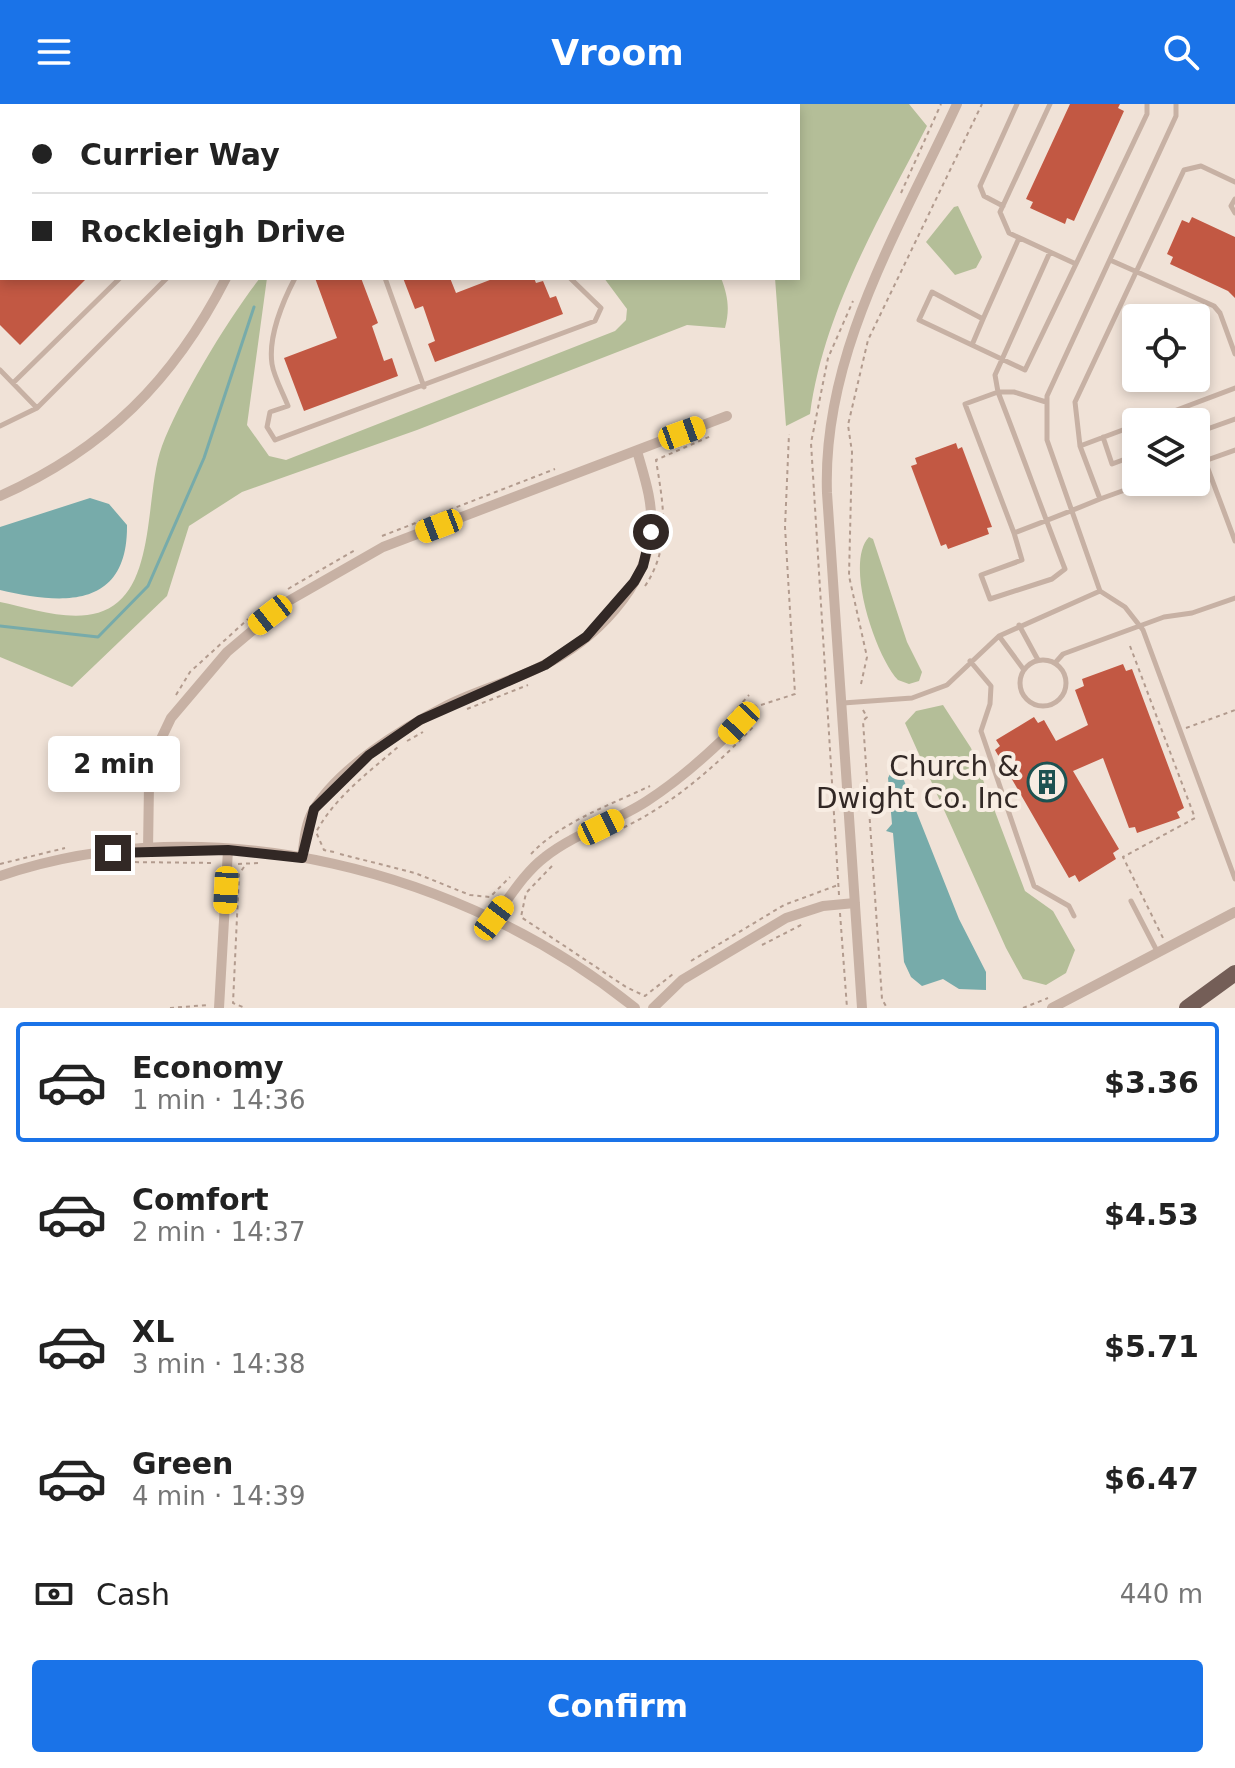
<!DOCTYPE html>
<meta charset="utf-8">
<style>
:root{--surface:#fff;--page:#f6f6f6;--text:#222;--muted:#767676;--line:#e0e0e0;--accent:#1a73e8}
body{margin:0;font-family:"DejaVu Sans",sans-serif;background:var(--page);color:var(--text);height:100vh;display:flex;flex-direction:column;font-size:30px;white-space:nowrap}
*{box-sizing:border-box;margin:0}
p{font-size:26px;color:var(--muted)}
.icon{flex:none;width:44px;height:44px;fill:none;stroke:currentColor;stroke-width:2;stroke-linecap:round;stroke-linejoin:round}
.map{position:relative;height:904px;overflow:hidden}
.sheet{display:flex;flex-direction:column;background:var(--surface);flex:1}
.sheet>*{flex:none}
.top-card{position:absolute;left:0px;top:0px;width:800px;height:176px;box-shadow:0 4px 12px #0003;display:grid;align-content:center;height:176px;padding:0 32px;background:var(--surface)}
.tools{position:absolute;left:1122px;top:200px;display:grid;gap:16px}
.tools a{display:grid;place-items:center;width:88px;height:88px;border-radius:8px;background:var(--surface);box-shadow:0 4px 12px #0003;font-size:40px}
.end{position:absolute;width:36px;height:36px;margin:-18px;border:10px solid #322825;background:#fff;box-shadow:0 0 0 4px #fff}
.from{border-radius:50%}
.bubble{position:absolute;height:56px;border-radius:8px;background:var(--surface);box-shadow:0 4px 12px #0003;font-size:26px;font-weight:600;line-height:56px;text-align:center}
.car{position:absolute;width:24px;height:48px;margin:-24px -12px;border-radius:10px;box-shadow:0 0 6px 2px #0007;background:linear-gradient(#f5c518 24%,#345 0 40%,#f5c518 0 76%,#345 0 86%,#f5c518 0)}
.top-card b{display:flex;align-items:center;gap:28px;height:76px;font-size:30px}
.top-card b+b{border-top:2px solid var(--line)}
.top-card i{width:20px;height:20px;background:var(--text)}
ul{padding:14px 0 0;list-style:none}
li{display:flex;align-items:center;gap:24px;height:120px;margin:0 16px 12px;padding:0 16px;border:4px solid transparent;border-radius:8px}
li div{flex:1}
li b{display:block;font-size:30px}
li em{font-style:normal;font-weight:600}
li.on{border-color:var(--accent)}
li>.icon{width:72px;height:72px;stroke-width:1.5}
.pay{display:flex;align-items:center;gap:20px;height:88px;padding:0 32px;font-size:30px}
.pay p{margin-inline-start:auto}
.button{display:flex;gap:16px;margin-top:auto;padding:16px 32px}
.button a{flex:1;height:92px;border-radius:8px;background:var(--accent);color:#fff;font-size:32px;font-weight:600;line-height:92px;text-align:center}
header{display:flex;justify-content:space-between;align-items:center;height:104px;padding:0 32px;background:var(--accent);color:#fff;font-size:36px;font-weight:600}
.map>svg:first-child{display:block}
.green{fill:#b4be98}
.water{fill:#77abaa}
.lines{fill:none;stroke-linecap:round;stroke-linejoin:round}
.stream{stroke:#77abaa;stroke-width:3}
.building{fill:#c25843}
.path{stroke:#b29b8e;stroke-width:2;stroke-dasharray:4 4;stroke-linecap:butt}
.lane{stroke:#c7b1a4;stroke-width:5}
.street{stroke:#c7b1a4;stroke-width:10}
.primary{stroke:#745e57;stroke-width:16}
.route{stroke:#322825;stroke-width:10}
.labels{text-anchor:middle;stroke-width:8;stroke-linejoin:round;paint-order:stroke}
.poi-label{font-size:28px;fill:#322825;stroke:#f8ede3;text-anchor:end}
</style>
<header><svg class="icon" aria-label="menu" viewBox="0 0 24 24"><path d="M4 6h16M4 12h16M4 18h16"/></svg>Vroom<svg class="icon" aria-label="search" viewBox="0 0 24 24"><circle cx="10" cy="10" r="6"/><path d="M15 15l6 6"/></svg></header>
<div class="map">
<svg width="1235" height="904" viewBox="0 0 1235 904">
<rect width="100%" height="100%" fill="#f0e2d7"/>
<!-- green -->
<path class="green" d="M762,0H909L927,22C880,114 824,206 810,310L786,322L775,174H798V2Z
M958,102L982,153L976,164L955,171L926,138L954,103Z
M260,174H267L247,321L269,352L286,356L615,227L626,216L627,205L604,174H721C728,192 730,205 725,224L687,221L417,326L242,388L189,422L167,492L72,583L0,553V498C35,505 87,525 118,498C155,467 146,385 162,342C179,296 229,213 260,174Z
M869,433L873,435L907,538L922,568L919,577L909,580L898,576C876,553 844,459 869,433Z
M943,601L971,644L1025,787L1053,807L1075,846L1066,869L1046,881L1023,875L1006,844L905,619L916,607Z"/>
<!-- water -->
<path class="water" d="M90,394L109,400L127,421C128,507 60,500 0,486V423Z
M894,662L903,674L959,815L986,868V886L959,885L943,875L922,882L911,873L904,858L893,729L886,727L892,720L888,674Z"/>
<g class="lines">
<!-- stream -->
<path class="stream" d="M0,522L98,533L148,482L204,354L254,203"/>
</g>
<!-- building -->
<path class="building" d="M1070,0H1120L1118,4L1124,7L1074,117L1067,114L1065,120L1030,104L1033,98L1026,95Z
M1192,113L1235,133V194L1228,187L1170,160L1173,153L1167,150L1182,116L1189,119Z
M0,174H87L20,241L0,221Z
M315,174H361L378,219L372,222L384,257L392,254L398,272L304,307L284,254L337,234Z
M403,174H450L456,189L495,174H534L536,179L543,177L550,194L556,192L563,210L435,258L428,240L435,237L423,202L415,205Z
M956,339L958,345L962,343L992,423L987,424L989,430L948,445L946,440L941,442L911,362L917,360L915,354Z
M1123,560L1126,567L1132,565L1184,704L1177,708L1180,714L1137,729L1135,723L1129,724L1103,654L1073,667L1119,745L1113,749L1116,755L1079,778L1075,771L1069,774L995,646L1000,642L996,636L1034,613L1038,619L1044,616L1056,637L1088,621L1075,586L1084,582L1082,575Z"/>
<g class="lines">
<!-- path -->
<path class="path" d="M901,89L941,0
M382,432L555,365
M645,482C672,442 663,400 656,356L711,332
M288,485L355,446
M1130,542L1195,714L1123,753L1163,834
M861,580L867,553L849,472L852,348L848,321L868,236L982,0
M176,591L190,568L248,515
M761,601L795,590L785,423L789,330
M467,605L528,581
M863,606L867,613L863,617L882,895L887,904
M732,610L749,591
M1186,624L1235,606
M407,637L423,628
M609,730C665,707 712,666 753,623
M107,738L135,734L137,729
M334,748L324,746L316,728C336,692 368,669 399,642
M340,750L415,769L470,791L490,793L510,773
M531,750C561,718 610,701 650,682
M127,758L215,759
M0,760L65,744
M238,760L259,759
M552,762L526,789L521,813L626,883L645,892L673,870
M244,763L239,770L233,899L245,904
M839,791L811,339L828,254L853,197
M840,809L847,904
M762,841L803,820
M691,857L784,801L838,781
M170,904L208,901
M1023,904L1048,894"/>
<!-- lane -->
<path class="lane" d="M256,0V2
M1050,0L1000,108L1009,129L1076,160L1147,10V0
M1176,0V12L1047,292V336L1100,487L1125,503L1143,526L1235,775
M1235,95L1231,102L1235,109
M1003,102L984,92L980,82L1017,0
M1019,134L983,215L932,188L919,216L1025,266L1076,160
M1110,156L1214,202L1220,209L1235,250
M295,174C283,197 268,233 272,260C274,273 283,289 288,302L270,308L267,323L275,336L595,217L601,204L570,174
M385,174L424,283
M972,241L983,215
M0,266L37,304L167,174
M13,279L120,174
M1046,298L1014,288H998L995,271L1050,148
M1145,318L1235,284
M0,322L37,304
M1196,329L1235,315
M1103,333L1112,360L1136,351
M1080,342L1075,298L1184,66L1201,62L1235,78
M1205,357L1235,437
M1196,360L1235,346
M1100,395L1147,378
M1014,429L1022,456L981,471L990,495L1052,475L1065,465C1042,406 1021,347 998,288L965,300L1014,429C1043,418 1071,407 1100,395L1080,342L1136,321
M1019,521L1038,556
M999,532L1024,566
M1020 579a23 23 0 1 1 46 0a23 23 0 1 1-46 0Z
M970,557L991,582L990,600L981,627L1034,782L1069,802L1074,812
M1055,559L1063,550L1164,513L1192,509L1235,494
M843,599L912,594L947,581L999,532L1100,487
M1131,797L1158,849"/>
<!-- street -->
<path class="street" d="M313,2L314,0
M0,392C105,345 174,276 226,174
M148,746L149,680L161,635L171,614L227,548L285,499L383,443L727,312
M302,754C304,739 305,720 313,707C338,664 403,624 446,602C477,586 511,578 542,562C593,537 648,484 651,424C653,397 644,372 637,347
M0,772C210,700 466,767 635,904
M494,814C510,793 524,769 545,753C575,729 615,718 647,697C687,671 720,640 753,605
M219,904L228,746
M653,904L682,876L786,814L823,802L855,799
M862,904L827,389C822,249 900,124 957,0
M1052,904L1235,808"/>
<!-- primary -->
<path class="primary" d="M1187,904L1235,869"/>
</g>
<g class="lines">
<!-- route -->
<path class="route" d="M113,749L228,746L302,754L314,705L369,651L420,616L545,561L586,533L634,478L643,462L651,428"/>
</g>
<!-- icons -->
<defs>
<symbol id="building-ring" viewBox="-11 -11 22 22"><circle r="9.5" fill="#f8ede3" stroke="#1d5251" stroke-width="1.5"/><path d="M-4-6H4V6H1V3H-1V6H-4ZM-2.5-4.3h1.7v1.8h-1.7ZM.8-4.3h1.7v1.8H.8ZM-2.5-1h1.7V.8h-1.7ZM.8-1h1.7V.8H.8Z" fill="#1d5251"/></symbol>
</defs>
<g fill-rule="evenodd">
<use href="#building-ring" x="1025" y="656" width="44" height="44"/>
</g>
<g class="labels">
<!-- poi labels -->
<g class="poi-label">
<text x="1019" y="672">Church &amp;<tspan x="1019" dy="32">Dwight Co. Inc</tspan></text>
</g>
</g>
</svg>
<div class="tools">
<a><svg class="icon" aria-label="locate" viewBox="0 0 24 24"><circle cx="12" cy="12" r="6"/><path d="M12 2v4M12 18v4M2 12h4M18 12h4"/></svg></a>
<a><svg class="icon" aria-label="layers" viewBox="0 0 24 24"><path d="M12 4l9 5-9 5-9-5zM3 14l9 5 9-5"/></svg></a>
</div>
<i class="end from" style="left:651px;top:428px"></i>
<i class="end" style="left:113px;top:749px"></i>
<div class="bubble" style="left:48px;top:632px;width:132px">2 min</div>
<i class="car" style="left:682px;top:329px;rotate:70deg"></i>
<i class="car" style="left:439px;top:422px;rotate:249deg"></i>
<i class="car" style="left:270px;top:511px;rotate:232deg"></i>
<i class="car" style="left:739px;top:619px;rotate:223deg"></i>
<i class="car" style="left:601px;top:723px;rotate:64deg"></i>
<i class="car" style="left:226px;top:786px;rotate:183deg"></i>
<i class="car" style="left:494px;top:814px;rotate:37deg"></i>
<div class="top-card">
<b><i class="from"></i>Currier Way</b>
<b><i></i>Rockleigh Drive</b>
</div>
</div>
<section class="sheet">
<ul>
<li class="on"><svg class="icon" aria-label="car" viewBox="0 0 24 24"><path d="M5 17H2v-5l4-1 3-4h7l3 4 3 1v5h-3M9 17h6M6 11h13"/><circle cx="7" cy="17" r="2"/><circle cx="17" cy="17" r="2"/></svg><div><b>Economy</b><p>1 min · 14:36</p></div><em>$3.36</em></li>
<li><svg class="icon" aria-label="car" viewBox="0 0 24 24"><path d="M5 17H2v-5l4-1 3-4h7l3 4 3 1v5h-3M9 17h6M6 11h13"/><circle cx="7" cy="17" r="2"/><circle cx="17" cy="17" r="2"/></svg><div><b>Comfort</b><p>2 min · 14:37</p></div><em>$4.53</em></li>
<li><svg class="icon" aria-label="car" viewBox="0 0 24 24"><path d="M5 17H2v-5l4-1 3-4h7l3 4 3 1v5h-3M9 17h6M6 11h13"/><circle cx="7" cy="17" r="2"/><circle cx="17" cy="17" r="2"/></svg><div><b>XL</b><p>3 min · 14:38</p></div><em>$5.71</em></li>
<li><svg class="icon" aria-label="car" viewBox="0 0 24 24"><path d="M5 17H2v-5l4-1 3-4h7l3 4 3 1v5h-3M9 17h6M6 11h13"/><circle cx="7" cy="17" r="2"/><circle cx="17" cy="17" r="2"/></svg><div><b>Green</b><p>4 min · 14:39</p></div><em>$6.47</em></li>
</ul>
<div class="pay"><svg class="icon" aria-label="cash" viewBox="0 0 24 24"><path d="M3 7h18v10H3z"/><circle cx="12" cy="12" r="2"/></svg>Cash<p>440 m</p></div>
<div class="button"><a>Confirm</a></div>
</section>
